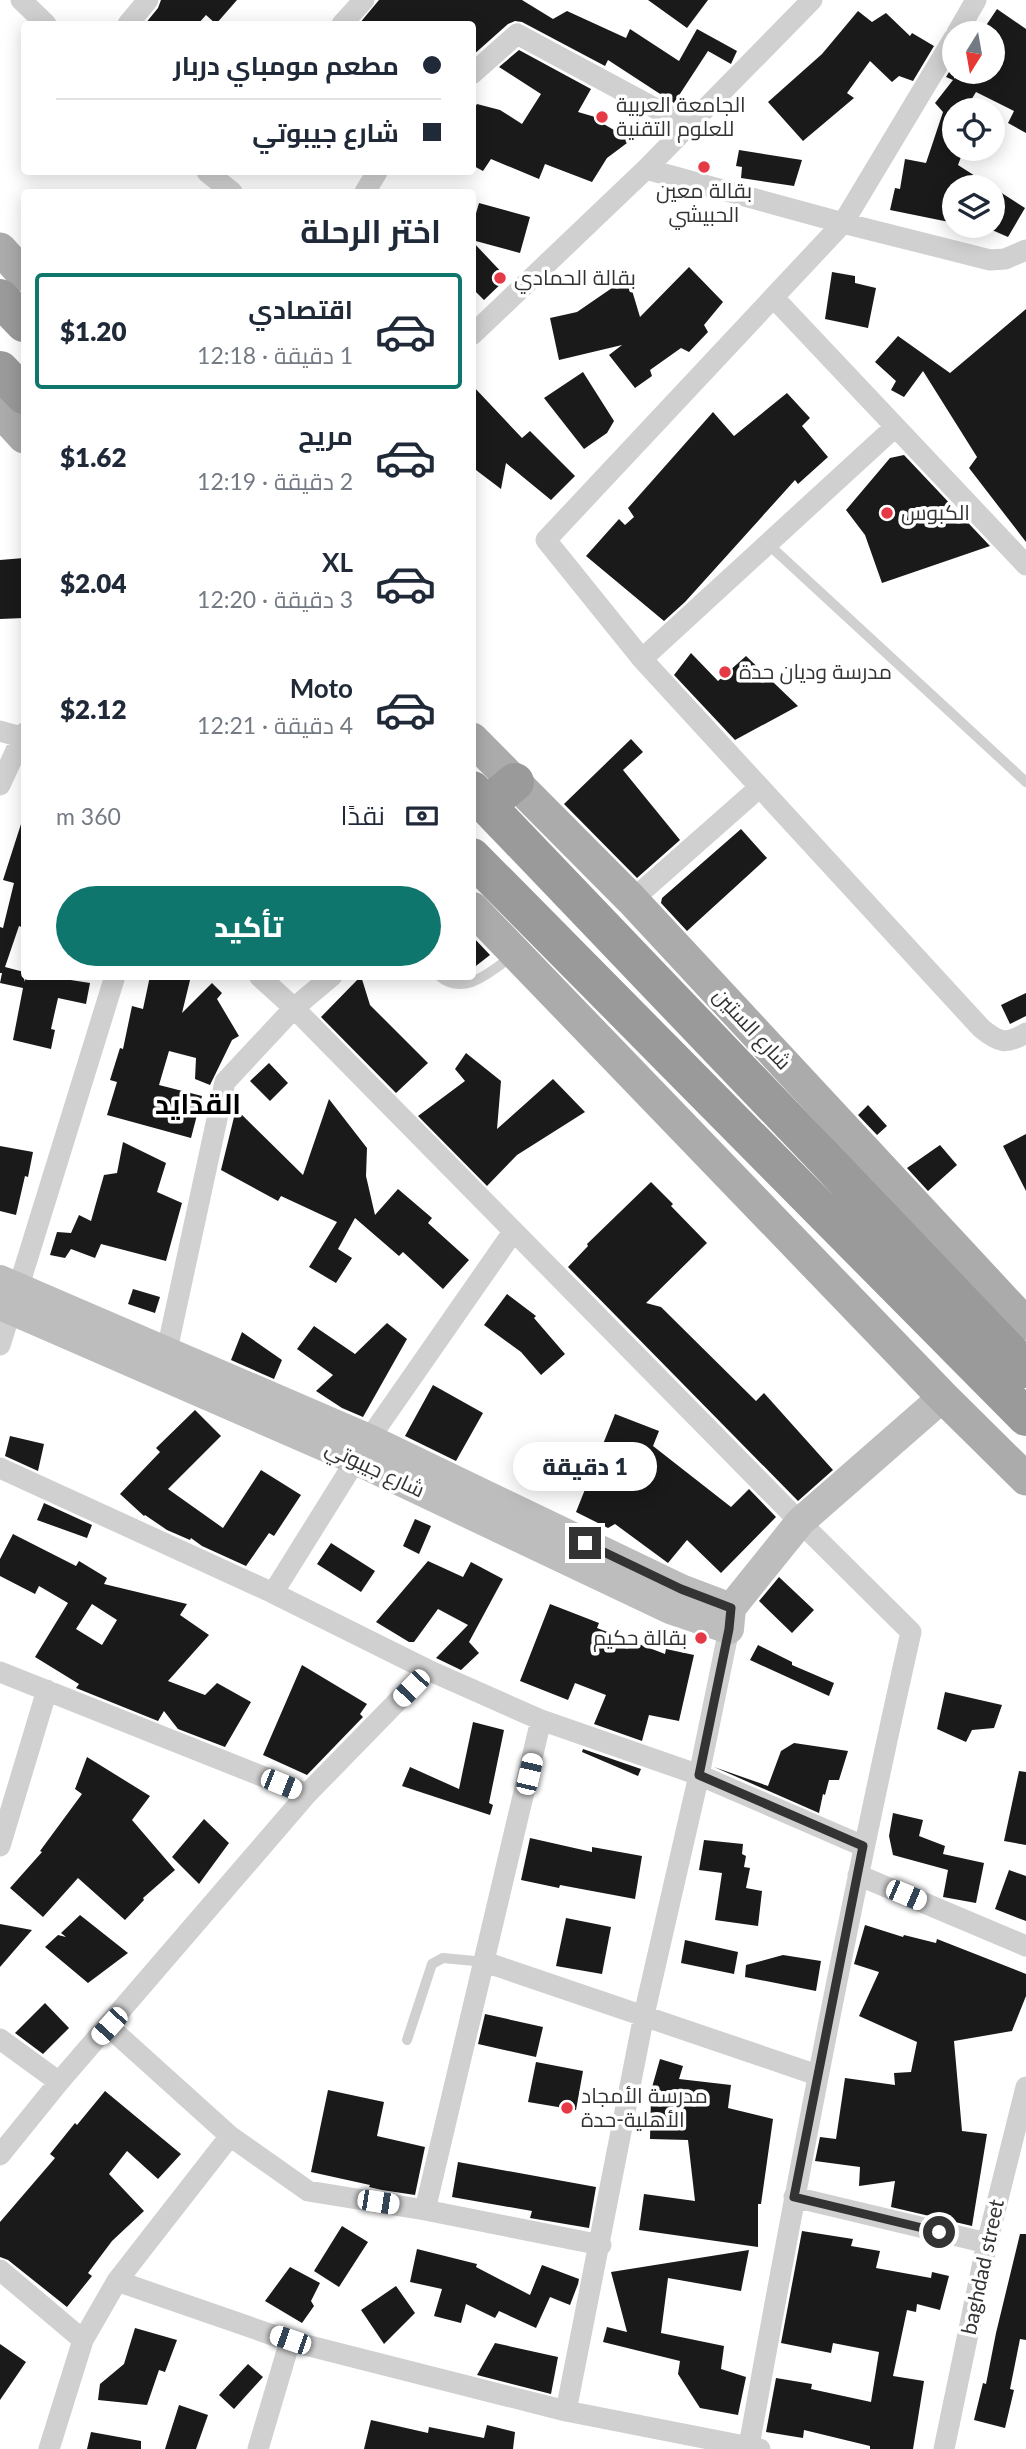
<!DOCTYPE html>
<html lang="ar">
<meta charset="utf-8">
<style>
:root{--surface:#fff;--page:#f6f6f7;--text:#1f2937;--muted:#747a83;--line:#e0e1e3;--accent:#0f766e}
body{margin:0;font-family:Lato,Cairo,sans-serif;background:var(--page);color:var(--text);direction:rtl;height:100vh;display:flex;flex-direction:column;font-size:26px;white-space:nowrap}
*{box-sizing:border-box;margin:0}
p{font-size:23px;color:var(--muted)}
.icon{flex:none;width:38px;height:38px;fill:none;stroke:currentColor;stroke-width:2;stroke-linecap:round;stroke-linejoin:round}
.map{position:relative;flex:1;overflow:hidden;direction:ltr}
.sheet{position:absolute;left:21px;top:189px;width:455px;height:791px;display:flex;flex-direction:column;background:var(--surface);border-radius:7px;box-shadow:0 4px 18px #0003;direction:rtl}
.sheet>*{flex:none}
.hud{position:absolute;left:21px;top:21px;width:455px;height:154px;border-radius:7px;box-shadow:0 4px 18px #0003;direction:rtl;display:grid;align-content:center;height:154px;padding:0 35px;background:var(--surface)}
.needle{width:46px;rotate:191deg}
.controls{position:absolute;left:942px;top:21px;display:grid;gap:14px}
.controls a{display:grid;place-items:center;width:63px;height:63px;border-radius:50%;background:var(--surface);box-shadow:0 4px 18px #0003;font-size:35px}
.end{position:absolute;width:32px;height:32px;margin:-16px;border:9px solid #333;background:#fff;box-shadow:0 0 0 4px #fff}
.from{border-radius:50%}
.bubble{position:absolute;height:49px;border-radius:24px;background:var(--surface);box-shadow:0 4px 18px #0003;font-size:23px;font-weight:800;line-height:49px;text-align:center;direction:rtl}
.car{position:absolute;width:21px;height:42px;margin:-21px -10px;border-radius:9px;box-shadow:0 0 5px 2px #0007;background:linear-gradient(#fff 24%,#345 0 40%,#fff 0 76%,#345 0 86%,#fff 0)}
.hud b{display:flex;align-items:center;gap:24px;height:66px;font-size:26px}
.hud b+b{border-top:2px solid var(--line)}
.hud i{width:18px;height:18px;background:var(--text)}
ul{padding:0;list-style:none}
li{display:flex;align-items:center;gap:21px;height:116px;margin:0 14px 10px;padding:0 21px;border:4px solid transparent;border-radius:7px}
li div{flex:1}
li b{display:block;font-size:26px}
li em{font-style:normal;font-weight:800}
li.on{border-color:var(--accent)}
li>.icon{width:63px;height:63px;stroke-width:1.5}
h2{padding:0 35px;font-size:32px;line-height:84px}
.pay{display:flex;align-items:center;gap:18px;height:77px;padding:0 35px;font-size:26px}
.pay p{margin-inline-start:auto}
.button{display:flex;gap:14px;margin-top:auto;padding:14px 35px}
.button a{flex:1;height:80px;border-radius:42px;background:var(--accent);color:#fff;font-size:28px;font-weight:800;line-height:80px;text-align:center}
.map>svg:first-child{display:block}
.building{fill:#1a1a1a;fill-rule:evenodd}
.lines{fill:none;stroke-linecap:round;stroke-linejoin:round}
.lane{stroke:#d0d0d0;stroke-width:10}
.street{stroke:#d0d0d0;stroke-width:21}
.secondary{stroke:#bdbdbd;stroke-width:30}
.primary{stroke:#ababab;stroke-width:33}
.highway{stroke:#9a9a9a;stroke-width:38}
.route{stroke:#333;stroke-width:9}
.poi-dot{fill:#e63946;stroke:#fff;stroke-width:2.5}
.labels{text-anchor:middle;stroke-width:7;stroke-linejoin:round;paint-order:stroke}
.poi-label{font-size:21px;fill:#333;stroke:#fff;text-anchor:start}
.street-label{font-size:21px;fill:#333;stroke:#fff}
.district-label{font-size:28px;font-weight:bold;fill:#000;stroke:#fff}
</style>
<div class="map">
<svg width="1026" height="2449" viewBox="0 0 1026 2449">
<rect width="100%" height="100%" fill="#fff"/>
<!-- building -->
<path class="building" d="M161,0H237L216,24L206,15L198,24H145L158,8Z
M379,0H522L553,19L567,11L626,38L630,29L679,61L697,29L737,51L731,64L708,51L674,103L608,60L605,66L522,22L515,21L508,24L472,56V24H359Z
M648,0H708L687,28Z
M997,9L1026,29V133L1008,123L1014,111L976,92L965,110H954V149H964L958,165L1025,208L1008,237L992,230V187H954V223L890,210L895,188L900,189L905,159L926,163L943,112L935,103L953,80L946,77L954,64V79L959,72H992V33L983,30Z
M858,11L872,22L886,13L910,36L912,33L934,46L913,81L899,76L892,82L870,61L847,93L854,98L803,141L768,102L822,54Z
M519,50L591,89L578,112L602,119V123L631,140L607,158L592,182L545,164L539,179L491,159L483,171L472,165V111L477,104L500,110L522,124L541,94L499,67Z
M739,150L802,160L794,186L741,178L742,167L736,166Z
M479,203L530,217L520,253L472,240V227Z
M472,241L507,278L484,300L472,288Z
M689,267L723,302L704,325L708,332L689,352L681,348L650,370L652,376L635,388L609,355L622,345L559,360L550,318L577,312L628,277L640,317Z
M832,272L855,276V283L876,288L868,328L825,319Z
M1026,309V542L969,468L977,457L923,371L904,397L891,390L896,381L875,362L898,336L950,373Z
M583,372L614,421L607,433L584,449L544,398Z
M472,385L522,438L530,431L575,476L551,500L506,463L501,489L472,467Z
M787,393L810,418L802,426L828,457L798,484L795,480L685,602L664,621L586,556L619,519L625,525L634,517L628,508L713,412L734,436Z
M904,455L990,546L882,583L865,535L846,510L890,458Z
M24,558V618L0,619V560Z
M691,653L718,681L746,656L798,706L735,740L674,675Z
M631,739L643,752L623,770L680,840L637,878L564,804Z
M21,824H24V928L19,926L5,967L24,972V982L26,976H45L90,983L86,1004L58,998L51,1029L55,1030L51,1049L13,1040L23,988L0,983L2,973H0V927L3,928L14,883L3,880Z
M741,829L767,858L687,931L661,903L662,898Z
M472,936L490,955L472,969Z
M150,976H191L182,1013L212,983L222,993L217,999L239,1036L232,1040L210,1085L195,1079L196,1058L169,1051L159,1085L202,1096L191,1138L107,1115L117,1082L110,1080L120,1048L123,1049L132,1006L143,1009Z
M361,976L370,1005L428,1063L396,1093L321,1017Z
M1026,993V1016L1010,1024L1001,1005Z
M466,1053L501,1081L497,1129L553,1079L585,1112L517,1155L487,1186L418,1116L465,1081L455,1069Z
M269,1063L288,1083L270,1101L250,1081Z
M329,1099L367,1148L366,1176L375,1215L398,1189L432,1218L428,1223L469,1260L443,1289L403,1252L399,1256L355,1218L338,1249L352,1258L336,1283L309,1267L337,1222L281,1196L278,1201L221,1170L236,1109L303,1175Z
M868,1105L887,1126L877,1135L858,1115Z
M1026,1134V1191L1003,1146Z
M123,1142L166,1163L157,1192L182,1203L166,1261L101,1244L95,1258L71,1249L65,1258L50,1255L57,1232L71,1233L79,1215L91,1221L104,1175L117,1173Z
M940,1145L957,1165L928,1191L907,1168Z
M0,1146L33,1152L28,1177L25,1176L16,1215L0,1211Z
M651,1182L673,1204L671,1206L707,1243L646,1303L661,1307L756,1401L764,1393L833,1470L798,1501L568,1267L588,1246L587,1244Z
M133,1289L160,1297L155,1313L128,1304Z
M507,1294L536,1316L534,1318L565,1354L541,1375L521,1352L484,1325Z
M387,1323L407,1339L363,1417L342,1408L316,1391L333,1375L297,1349L314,1326L355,1354Z
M242,1332L282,1360L274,1379L231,1360Z
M433,1385L483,1413L456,1461L405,1436Z
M195,1410L221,1436L168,1489L223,1528L261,1470L301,1495L274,1536L269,1533L246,1566L202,1546L191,1538L190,1540L167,1530L145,1515L144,1516L120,1494L160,1452L156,1448Z
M615,1414L659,1431L653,1446L731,1507L749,1489L776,1517L721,1573L687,1540L668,1563L615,1524L608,1528L576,1512Z
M10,1436L44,1444L38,1471L5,1456Z
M44,1503L92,1525L87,1538L37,1520Z
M415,1519L431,1526L419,1554L403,1546Z
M13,1534L76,1566L79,1561L107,1578L104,1584L187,1604L180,1615L209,1635L168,1681L205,1695L217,1683L251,1702L225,1747L178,1729L164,1711L158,1721L76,1688L79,1684L35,1657L68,1603L39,1586L35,1594L0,1576V1559ZM92,1604L117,1620L102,1645L76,1629Z
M331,1543L375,1571L361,1592L317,1564Z
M428,1561L463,1577L471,1562L503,1579L469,1642L479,1653L461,1670L436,1658L468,1625L438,1609L414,1642H409L376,1622Z
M779,1577L814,1610L792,1633L759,1601Z
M550,1604L599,1623L597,1628L665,1654L666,1649L694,1655L679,1721L649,1715L642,1741L594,1724L606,1695L575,1683L568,1700L520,1681Z
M758,1645L792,1662V1665L834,1683L829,1696L750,1660Z
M302,1665L367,1704L360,1714L363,1717L307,1775L263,1755Z
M945,1692L1002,1705L994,1728L972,1730L966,1742L937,1729Z
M473,1722L504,1730L489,1803L493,1805L490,1815L402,1786L410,1767L459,1789Z
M794,1743L848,1751L839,1780H829L825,1795L823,1794L819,1813L714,1767L768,1786L781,1751Z
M583,1749L641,1769L638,1776L582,1752Z
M87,1757L150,1796L132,1820L175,1870L143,1898L144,1900L125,1920L78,1878L43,1917L10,1888L42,1852L40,1851L82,1794L75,1789Z
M1019,1771L1026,1772V1845L1004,1841Z
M893,1813L923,1820L919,1836L945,1846L943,1854L984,1863L976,1903L943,1897L948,1870L893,1855L889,1836Z
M204,1819L229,1843L199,1884L172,1857Z
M530,1838L592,1852V1847L642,1856L635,1899L560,1885L559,1888L521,1880Z
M704,1840L743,1844L742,1854L746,1856L744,1867L750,1868L746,1888L762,1891L758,1926L715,1920L722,1873L699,1870Z
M1009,1870L1026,1876V1921L995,1909Z
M80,1915L128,1953L88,1983L45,1947L58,1935L66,1937L61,1933Z
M566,1918L611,1927L602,1974L556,1966Z
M0,1924L32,1930L0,1967Z
M865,1925L903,1937L904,1935L936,1943L937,1939L1026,1974V1996L1012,2031L954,2041L962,2131L987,2134L972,2226L891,2207L895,2181L859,2186L860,2167L815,2161L820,2137L836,2139L845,2078L895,2085L894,2073L911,2072L917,2042L859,2016L879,1972L854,1964Z
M685,1940L738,1952L734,1974L681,1963Z
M783,1955L821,1961L816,1991L745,1977L746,1965Z
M45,2003L69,2028L43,2054L15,2033Z
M485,2014L543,2027L536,2057L478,2044Z
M660,2059L683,2066L679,2079L731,2085L728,2108L773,2119L761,2204H758V2247L639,2230L644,2194L695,2201L688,2140L650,2139L651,2098H649Z
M536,2062L583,2071L576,2110L528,2102Z
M328,2090L384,2102L377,2136L425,2147L415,2195L382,2190L369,2187L370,2185L311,2172Z
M105,2091L181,2154L158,2179L127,2151L109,2174L144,2211L112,2241L88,2273L92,2276L67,2307L8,2260L0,2257V2222L55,2158L50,2154L75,2123L77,2125Z
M458,2162L596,2187L589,2228L530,2218L532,2211L452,2197Z
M342,2226L368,2242L339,2287L314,2271Z
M802,2231L853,2239L851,2246L880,2251L876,2268L931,2278L932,2272L949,2276L940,2310L917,2304L916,2312L907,2310L893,2376L924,2381L913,2449H870V2446L804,2430L803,2438L766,2432L776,2378L812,2384L811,2389L871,2402L879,2352L833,2343L831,2353L781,2343Z
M1020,2234H1026V2340L1020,2339L1010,2389L1014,2390L1005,2428L974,2420L983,2383L986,2384L996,2333Z
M417,2249L477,2264L476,2267L530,2295L542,2265L579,2279L578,2284L570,2305L550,2297L536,2328L499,2311L495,2318L466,2304L461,2323L434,2316L442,2289L410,2282Z
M749,2250L741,2291L668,2278L661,2333L724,2346L721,2369L746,2377L738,2415L700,2408L678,2374L680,2361L603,2342L607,2327L627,2332L611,2272Z
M290,2267L320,2283L311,2301L314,2306L302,2323L265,2301Z
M396,2286L415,2313L384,2344L361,2310Z
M135,2328L177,2340L165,2372L159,2370L147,2405L98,2400L100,2384L124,2364Z
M495,2343L558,2357L551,2394L477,2375Z
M0,2344L26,2362L0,2400Z
M248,2364L263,2377L234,2409L219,2395Z
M179,2405L208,2415L196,2449H165Z
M371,2420L428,2433L429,2427L484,2438L487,2425L515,2432L513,2449H364Z
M91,2432L141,2441V2449H87Z"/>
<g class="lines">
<!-- lane -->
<path class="lane" d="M768,544L1026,782
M439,976C465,998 492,970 514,955
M407,2040L432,1964L443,1958L485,1962"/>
<!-- street -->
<path class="street" d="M21,0L46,24
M128,24L148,0
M342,24L364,0
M957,33L976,0
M954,38L843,223L546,540L642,659L981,1028C999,1043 1006,1045 1026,1033
M472,74L517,34L688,126
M646,169L843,223L990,260L1005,259L1026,250
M207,172L232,192
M365,192L377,172
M774,298L1026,565
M472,335L646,169L812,0
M642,659L895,427
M0,731L21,737
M0,785L24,733
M632,900L759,788
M259,976L294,1008L800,1522L911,1632C850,1902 798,2174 749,2446
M18,1289L115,976
M0,1345L11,1310
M164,1364L225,1082L294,1008L332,976
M0,1468L273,1593L428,1670L541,1720L699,1775L863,1846
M273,1593L369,1439L513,1232
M0,1672L307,1794
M0,1846L47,1690
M858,1875L1026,1946
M485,1962L817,2075
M109,2027L230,2136L308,2191L425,2210L601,2245
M0,2039L59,2082
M0,2155L59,2082L307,1794L428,1670
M794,2197L987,2243
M425,2210L541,1720
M0,2270L83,2340
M117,2281L290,2341L566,2411L760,2449
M566,2411L644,2015L699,1775L729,1629
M49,2449L83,2340L117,2281L230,2136
M258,2449L290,2341
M944,2449L987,2243L1026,2087"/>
<!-- secondary -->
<path class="secondary" d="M0,1280L369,1439L681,1589L731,1608
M0,1305L356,1460L670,1609L729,1629L731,1608L800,1522L943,1397"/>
<!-- primary -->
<path class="primary" d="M0,249L24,275
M0,411L24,437
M472,739L632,900L1026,1324
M472,908L943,1397L1026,1479"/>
<!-- highway -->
<path class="highway" d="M0,298L24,323
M0,370L24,395
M472,790L1026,1369
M487,805L515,782
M472,857L1026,1417"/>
</g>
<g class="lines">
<!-- route -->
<path class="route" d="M585,1543L681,1589L731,1608L729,1629L699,1775L863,1846L794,2197L939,2232"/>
</g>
<!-- markers -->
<g class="poi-dot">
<circle cx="602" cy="117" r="7"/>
<circle cx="704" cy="167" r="7"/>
<circle cx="500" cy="278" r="7"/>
<circle cx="887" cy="513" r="7"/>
<circle cx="725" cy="672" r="7"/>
<circle cx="701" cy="1638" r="7"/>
<circle cx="567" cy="2108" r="7"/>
</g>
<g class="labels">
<!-- poi labels -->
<g class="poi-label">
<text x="616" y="112">الجامعة العربية<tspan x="616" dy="24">للعلوم التقنية</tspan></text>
<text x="704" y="198" text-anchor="middle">بقالة معين<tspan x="704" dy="24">الحبيشي</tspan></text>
<text x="514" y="285">بقالة الحمادي</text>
<text x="901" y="520">الكبوس</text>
<text x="739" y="679">مدرسة وديان حدة</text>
<text x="687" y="1645" text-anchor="end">بقالة حكيم</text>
<text x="581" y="2103">مدرسة الأمجاد<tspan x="581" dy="24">الأهلية-حدة</tspan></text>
</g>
<!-- street labels -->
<g class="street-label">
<text transform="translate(752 1029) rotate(47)" y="7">شارع الستين</text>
<text transform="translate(375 1469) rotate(25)" y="7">شارع جيبوتي</text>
<text transform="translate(983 2267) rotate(-78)" y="7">baghdad street</text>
</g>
<!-- district labels -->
<g class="district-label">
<text x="198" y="1114">القدايد</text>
</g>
</g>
</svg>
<div class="controls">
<a><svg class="needle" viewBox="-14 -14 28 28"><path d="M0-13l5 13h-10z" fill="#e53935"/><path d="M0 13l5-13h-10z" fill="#747a83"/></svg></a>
<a><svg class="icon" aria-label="locate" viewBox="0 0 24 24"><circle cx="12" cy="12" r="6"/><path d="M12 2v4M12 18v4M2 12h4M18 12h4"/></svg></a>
<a><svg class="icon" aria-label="layers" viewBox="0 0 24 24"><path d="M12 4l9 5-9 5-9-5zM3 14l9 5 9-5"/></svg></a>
</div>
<i class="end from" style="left:939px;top:2232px"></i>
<i class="end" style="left:585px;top:1543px"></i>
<div class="bubble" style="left:513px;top:1442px;width:144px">1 دقيقة</div>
<i class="car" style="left:411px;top:1688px;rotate:224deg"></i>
<i class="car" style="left:529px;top:1774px;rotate:13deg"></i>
<i class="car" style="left:281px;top:1784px;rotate:112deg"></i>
<i class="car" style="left:906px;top:1895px;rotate:113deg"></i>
<i class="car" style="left:109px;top:2026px;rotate:222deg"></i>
<i class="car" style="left:378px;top:2202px;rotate:99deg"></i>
<i class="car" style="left:290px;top:2340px;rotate:289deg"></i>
<div class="hud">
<b><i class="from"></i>مطعم مومباي دربار</b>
<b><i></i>شارع جيبوتي</b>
</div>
<section class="sheet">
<h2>اختر الرحلة</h2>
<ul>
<li class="on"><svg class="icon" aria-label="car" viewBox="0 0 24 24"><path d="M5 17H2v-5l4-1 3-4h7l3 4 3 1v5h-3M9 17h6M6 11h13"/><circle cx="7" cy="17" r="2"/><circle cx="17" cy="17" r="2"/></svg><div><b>اقتصادي</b><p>1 دقيقة · 12:18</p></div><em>$1.20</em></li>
<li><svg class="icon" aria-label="car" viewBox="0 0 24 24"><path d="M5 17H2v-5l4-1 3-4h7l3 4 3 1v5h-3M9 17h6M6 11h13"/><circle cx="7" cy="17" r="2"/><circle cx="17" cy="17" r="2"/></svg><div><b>مريح</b><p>2 دقيقة · 12:19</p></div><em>$1.62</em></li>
<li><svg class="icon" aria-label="car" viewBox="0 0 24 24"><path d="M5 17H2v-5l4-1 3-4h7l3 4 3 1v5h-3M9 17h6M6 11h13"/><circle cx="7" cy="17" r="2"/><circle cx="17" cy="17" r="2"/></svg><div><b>XL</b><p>3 دقيقة · 12:20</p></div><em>$2.04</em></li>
<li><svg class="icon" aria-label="car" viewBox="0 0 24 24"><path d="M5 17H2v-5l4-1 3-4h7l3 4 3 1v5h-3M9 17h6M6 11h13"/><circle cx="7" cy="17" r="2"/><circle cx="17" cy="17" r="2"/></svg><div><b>Moto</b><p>4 دقيقة · 12:21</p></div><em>$2.12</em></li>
</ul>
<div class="pay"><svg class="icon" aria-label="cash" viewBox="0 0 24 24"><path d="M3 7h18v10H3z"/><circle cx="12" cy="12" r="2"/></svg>نقدًا<p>360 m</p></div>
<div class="button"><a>تأكيد</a></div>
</section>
</div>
